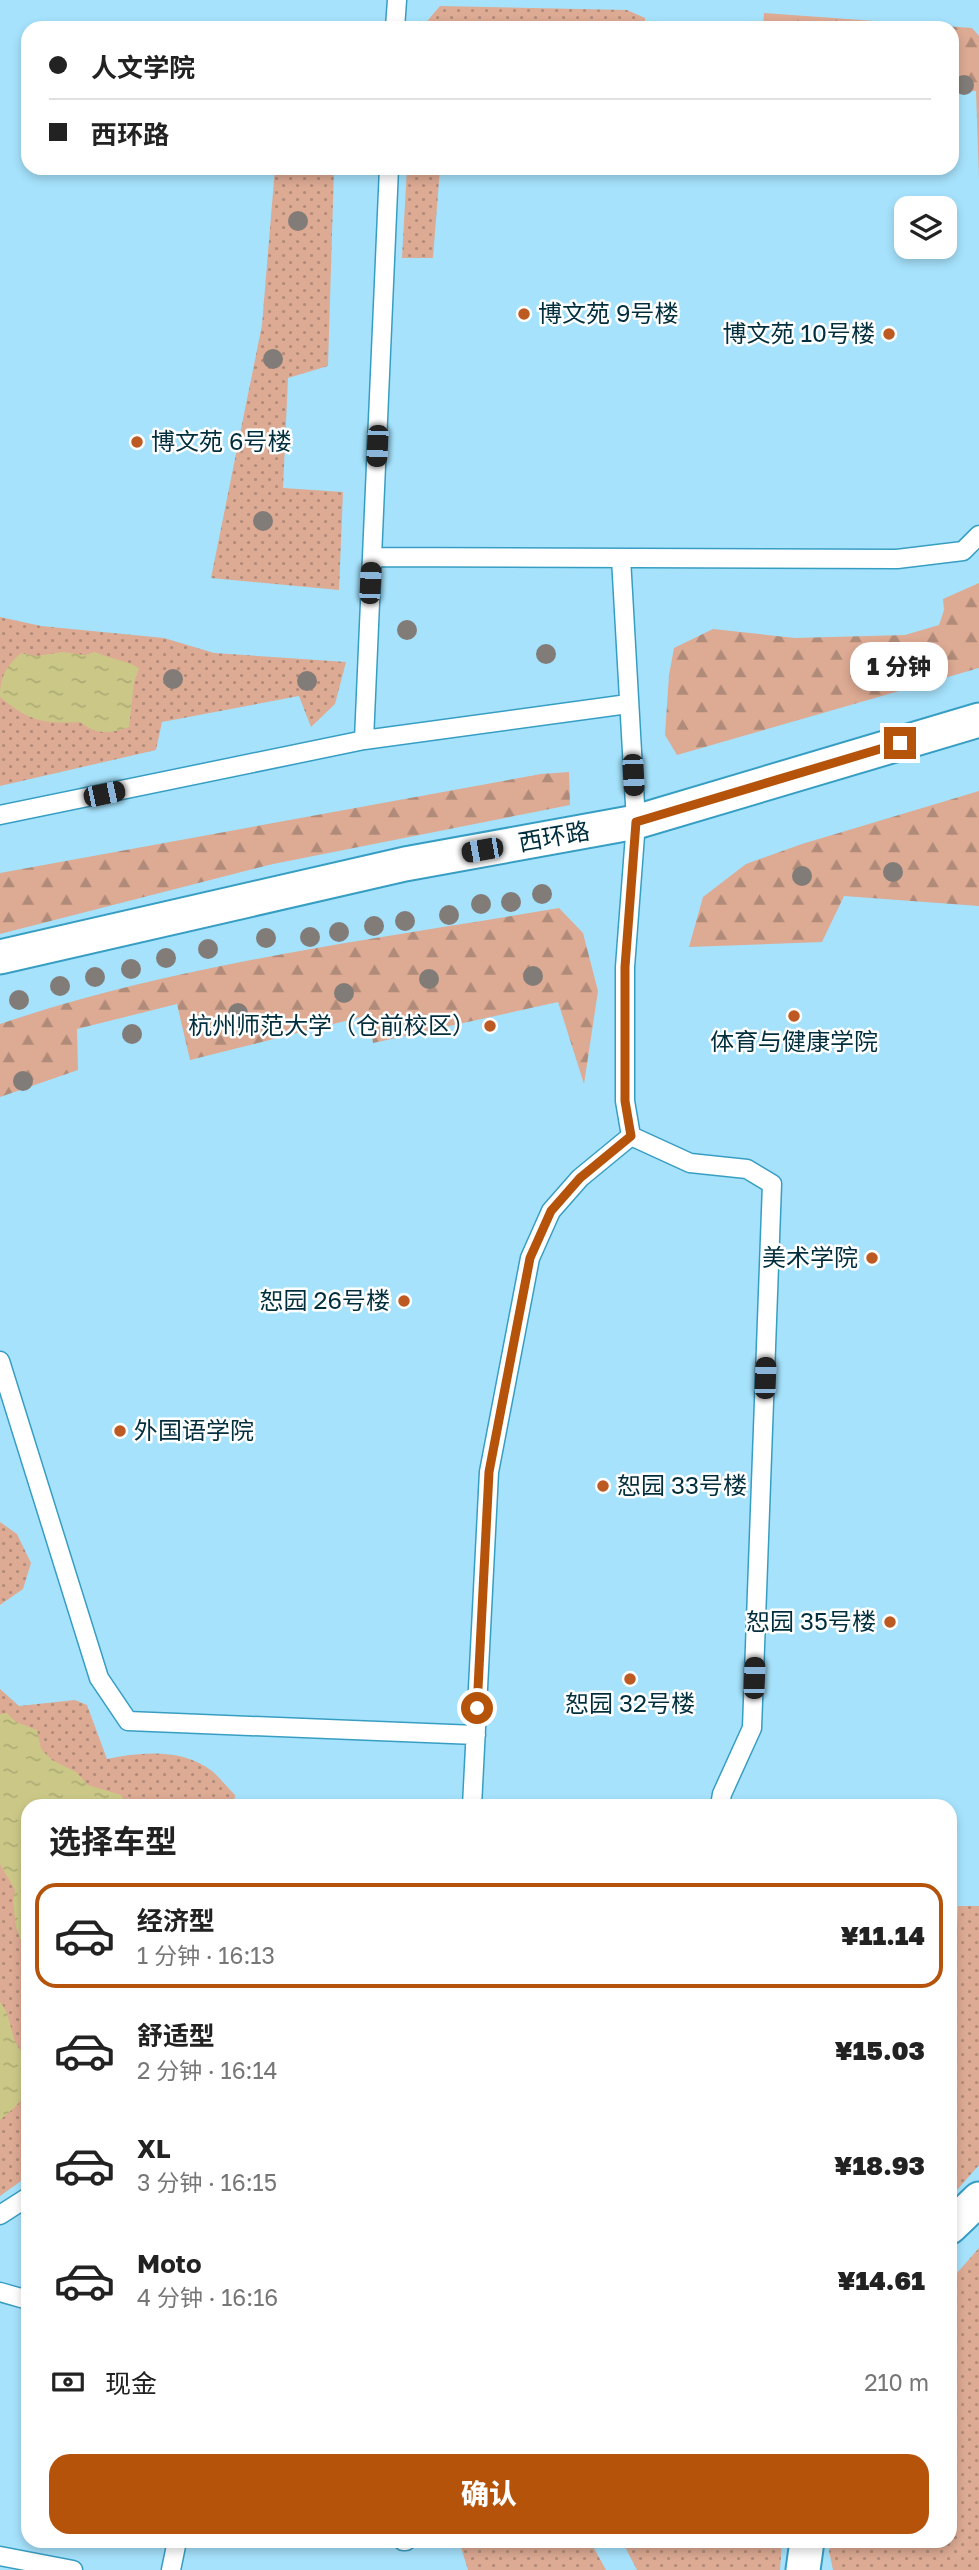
<!DOCTYPE html>
<html lang="zh">
<meta charset="utf-8">
<style>
:root{--surface:#fff;--page:#f6f6f6;--text:#222;--muted:#767676;--line:#e0e0e0;--accent:#b45309}
body{margin:0;font-family:"Golos Text","Noto Sans SC",sans-serif;background:var(--page);color:var(--text);height:100vh;display:flex;flex-direction:column;font-size:26px;white-space:nowrap}
*{box-sizing:border-box;margin:0}
p{font-size:23px;color:var(--muted)}
.icon{flex:none;width:38px;height:38px;fill:none;stroke:currentColor;stroke-width:2;stroke-linecap:round;stroke-linejoin:round}
.map{position:relative;flex:1;overflow:hidden}
.sheet{position:absolute;left:21px;top:1799px;width:936px;height:749px;display:flex;flex-direction:column;background:var(--surface);border-radius:21px;box-shadow:0 4px 10px #0003}
.sheet>*{flex:none}
.top-card{position:absolute;left:21px;top:21px;width:938px;height:154px;border-radius:21px;box-shadow:0 4px 10px #0003;display:grid;align-content:center;height:154px;padding:0 28px;background:var(--surface)}
.controls{position:absolute;left:894px;top:196px;display:grid;gap:14px}
.controls a{display:grid;place-items:center;width:63px;height:63px;border-radius:14px;background:var(--surface);box-shadow:0 4px 10px #0003;font-size:35px}
.end{position:absolute;width:32px;height:32px;margin:-16px;border:9px solid #b45309;background:#fff;box-shadow:0 0 0 4px #fff}
.from{border-radius:50%}
.bubble{position:absolute;height:49px;border-radius:21px;background:var(--surface);box-shadow:0 4px 10px #0003;font-size:23px;font-weight:800;line-height:49px;text-align:center}
.car{position:absolute;width:21px;height:42px;margin:-21px -10px;border-radius:9px;box-shadow:0 0 5px 2px #0007;background:linear-gradient(#222 24%,#8ab4d8 0 40%,#222 0 76%,#8ab4d8 0 86%,#222 0)}
.top-card b{display:flex;align-items:center;gap:24px;height:66px;font-size:26px}
.top-card b+b{border-top:2px solid var(--line)}
.top-card i{width:18px;height:18px;background:var(--text)}
ul{padding:0;list-style:none}
li{display:flex;align-items:center;gap:21px;height:105px;margin:0 14px 10px;padding:0 14px;border:4px solid transparent;border-radius:21px}
li div{flex:1}
li b{display:block;font-size:26px}
li em{font-style:normal;font-weight:800}
li.on{border-color:var(--accent)}
li>.icon{width:63px;height:63px;stroke-width:1.5}
h2{padding:0 28px;font-size:32px;line-height:84px}
.pay{display:flex;align-items:center;gap:18px;height:77px;padding:0 28px;font-size:26px}
.pay p{margin-inline-start:auto}
.button{display:flex;gap:14px;margin-top:auto;padding:14px 28px}
.button a{flex:1;height:80px;border-radius:21px;background:var(--accent);color:#fff;font-size:28px;font-weight:800;line-height:80px;text-align:center}
.map>svg:first-child{display:block}
.built{fill:#a6e2fc;fill-rule:evenodd}
.grass{fill:url(#grass-dots)}
.forest{fill:url(#forest-firs)}
.water{fill:url(#water-ripples)}
.lines{fill:none;stroke-linecap:round;stroke-linejoin:round}
.service-casing{stroke:#379ec3;stroke-width:21}
.minor-casing{stroke:#379ec3;stroke-width:37}
.service{stroke:#fff;stroke-width:18}
.minor{stroke:#fff;stroke-width:33}
.tree{fill:#827c78}
.route{stroke:#b45309;stroke-width:9}
.poi-dot{fill:#bd5a22;stroke:#fff;stroke-width:2.5}
.labels{text-anchor:middle;stroke-width:5;stroke-linejoin:round;paint-order:stroke}
.poi-label{font-size:24px;fill:#002e3d;stroke:#fff;text-anchor:end}
.street-label{font-size:24px;fill:#002e3d;stroke:#fff}
</style>
<div class="map">
<svg width="979" height="2570" viewBox="0 0 979 2570">
<defs>
<pattern id="grass-dots" width="8" height="8" patternUnits="userSpaceOnUse" patternTransform="scale(1.75)"><rect width="8" height="8" fill="#ddaa93"/><path d="M2 2h.1M6 6h.1" fill="none" stroke="#b18b79" stroke-width="1.8" stroke-linecap="round"/></pattern>
<pattern id="forest-firs" width="22" height="20" patternUnits="userSpaceOnUse" patternTransform="scale(1.75)"><rect width="22" height="20" fill="#ddaa93"/><path d="M5 1l3.5 6h-7zM16 11l3.5 6h-7z" fill="#b18b79"/></pattern>
<pattern id="water-ripples" width="26" height="14" patternUnits="userSpaceOnUse" patternTransform="scale(1.75)"><rect width="26" height="14" fill="#cbc887"/><path d="M2 4q2-2 4 0t4 0M15 11q2-2 4 0t4 0" fill="none" stroke="#adac75"/></pattern>
</defs>
<rect width="100%" height="100%" fill="#c6e9f9"/>
<!-- built -->
<path class="built" d="M0,0H979V2570H0ZM28,28H952V168H28ZM906,208H945V247H906ZM28,1806H950V2541H28Z"/>
<!-- grass -->
<path class="grass" d="M440,6L627,10L645,18L646,28H424L428,20Z
M275,168H334L328,366L288,378L283,488L343,492L339,590L211,578L262,325Z
M407,168H440L433,258H402Z
M0,617L41,626L164,638L214,653L346,662L335,704L311,727L299,696L162,722L156,750L0,786Z
M0,1522L17,1534L31,1563L23,1589L0,1605Z
M0,1689L19,1706L75,1700L87,1705L107,1759C142,1752 182,1748 212,1771C220,1778 227,1787 235,1795L234,1806H28V2176L0,2196Z
M958,1906H979V2165L950,2198V2036L952,2035Z
M979,2248V2570H833L829,2551L832,2541H950V2281Z
M459,2541H590L606,2570H468Z
M622,2541H782L780,2570H637Z"/>
<!-- forest -->
<path class="forest" d="M764,13L972,28L979,36V179L976,91H952V28H763Z
M979,583V668L677,755L665,735L669,675L674,648L713,629L795,638L905,635L939,625L944,610L943,599Z
M569,772L570,805L273,864L0,934V873L541,774Z
M979,791V906L844,896L822,942L689,947L703,897L746,864L802,844Z
M559,908L583,933L598,991L584,1084L558,1002L373,1043L369,1015L190,1060L177,1004L77,1029L78,1070L0,1097V1024C180,963 372,940 559,908Z"/>
<!-- water -->
<path class="water" d="M63,652L85,655L95,652C110,659 125,660 139,668L134,683L129,727C109,734 97,735 80,722C42,724 29,721 0,697C0,677 6,666 21,653L36,656Z
M7,1713L16,1722L37,1730L41,1749L52,1760L76,1772L88,1785L121,1795L127,1806H28V1949L21,1940L16,1927L13,1901L15,1890L0,1864V1714Z
M0,2002C14,2017 8,2045 28,2057C28,2093 29,2097 0,2120Z"/>
<g class="lines">
<defs>
<path id="service" d="M395,28L397,0
M372,557L897,559L963,551L979,535
M621,558L636,822L625,967V1101L631,1136L690,1163L747,1169L772,1184L752,1728L722,1794L720,1806
M364,740L389,168
M0,815L364,740L628,704
M0,1361L99,1678L128,1721L476,1735
M472,1806L489,1472L530,1258L551,1211L580,1178L631,1136
M0,2215L28,2197
M0,2292L28,2300
M403,2541H406
M0,2556L73,2570
M171,2570L177,2541"/>
<path id="minor" d="M0,957L405,864L636,822L979,720
M950,2227L979,2199
M803,2570L807,2541"/>
</defs>
<!-- service casing -->
<use href="#service" class="service-casing"/>
<!-- minor casing -->
<use href="#minor" class="minor-casing"/>
<!-- service -->
<use href="#service" class="service"/>
<!-- minor -->
<use href="#minor" class="minor"/>
</g>
<!-- trees -->
<g class="tree">
<circle cx="964" cy="85" r="10"/>
<circle cx="298" cy="221" r="10"/>
<circle cx="273" cy="359" r="10"/>
<circle cx="263" cy="521" r="10"/>
<circle cx="407" cy="630" r="10"/>
<circle cx="546" cy="654" r="10"/>
<circle cx="173" cy="679" r="10"/>
<circle cx="307" cy="681" r="10"/>
<circle cx="893" cy="872" r="10"/>
<circle cx="802" cy="876" r="10"/>
<circle cx="542" cy="894" r="10"/>
<circle cx="511" cy="902" r="10"/>
<circle cx="481" cy="904" r="10"/>
<circle cx="449" cy="915" r="10"/>
<circle cx="405" cy="921" r="10"/>
<circle cx="374" cy="926" r="10"/>
<circle cx="339" cy="932" r="10"/>
<circle cx="310" cy="937" r="10"/>
<circle cx="266" cy="938" r="10"/>
<circle cx="208" cy="949" r="10"/>
<circle cx="166" cy="958" r="10"/>
<circle cx="131" cy="969" r="10"/>
<circle cx="533" cy="976" r="10"/>
<circle cx="95" cy="977" r="10"/>
<circle cx="429" cy="979" r="10"/>
<circle cx="60" cy="986" r="10"/>
<circle cx="344" cy="993" r="10"/>
<circle cx="19" cy="1000" r="10"/>
<circle cx="238" cy="1013" r="10"/>
<circle cx="132" cy="1034" r="10"/>
<circle cx="23" cy="1081" r="10"/>
</g>
<g class="lines">
<!-- route -->
<path class="route" d="M477,1708L489,1472L530,1258L551,1211L580,1178L631,1136L625,1101V967L636,822L900,743"/>
</g>
<!-- markers -->
<g class="poi-dot">
<circle cx="524" cy="314" r="7"/>
<circle cx="889" cy="334" r="7"/>
<circle cx="137" cy="442" r="7"/>
<circle cx="794" cy="1016" r="7"/>
<circle cx="490" cy="1026" r="7"/>
<circle cx="872" cy="1258" r="7"/>
<circle cx="404" cy="1301" r="7"/>
<circle cx="120" cy="1431" r="7"/>
<circle cx="603" cy="1486" r="7"/>
<circle cx="890" cy="1622" r="7"/>
<circle cx="630" cy="1679" r="7"/>
</g>
<g class="labels">
<!-- poi labels -->
<g class="poi-label">
<text x="538" y="322" text-anchor="start">博文苑 9号楼</text>
<text x="875" y="342">博文苑 10号楼</text>
<text x="151" y="450" text-anchor="start">博文苑 6号楼</text>
<text x="476" y="1034">杭州师范大学（仓前校区）</text>
<text x="794" y="1050" text-anchor="middle">体育与健康学院</text>
<text x="858" y="1266">美术学院</text>
<text x="390" y="1309">恕园 26号楼</text>
<text x="134" y="1439" text-anchor="start">外国语学院</text>
<text x="617" y="1494" text-anchor="start">恕园 33号楼</text>
<text x="876" y="1630">恕园 35号楼</text>
<text x="630" y="1712" text-anchor="middle">恕园 32号楼</text>
</g>
<!-- street labels -->
<g class="street-label">
<text transform="translate(554 837) rotate(-10)" y="8">西环路</text>
</g>
</g>
</svg>
<div class="controls">
<a><svg class="icon" aria-label="layers" viewBox="0 0 24 24"><path d="M12 4l9 5-9 5-9-5zM3 14l9 5 9-5"/></svg></a>
</div>
<i class="end from" style="left:477px;top:1708px"></i>
<i class="end" style="left:900px;top:743px"></i>
<div class="bubble" style="left:850px;top:642px;width:98px">1 分钟</div>
<i class="car" style="left:377px;top:446px;rotate:183deg"></i>
<i class="car" style="left:370px;top:583px;rotate:3deg"></i>
<i class="car" style="left:633px;top:775px;rotate:177deg"></i>
<i class="car" style="left:104px;top:794px;rotate:78deg"></i>
<i class="car" style="left:482px;top:850px;rotate:260deg"></i>
<i class="car" style="left:765px;top:1378px;rotate:2deg"></i>
<i class="car" style="left:754px;top:1678px;rotate:2deg"></i>
<div class="top-card">
<b><i class="from"></i>人文学院</b>
<b><i></i>西环路</b>
</div>
<section class="sheet">
<h2>选择车型</h2>
<ul>
<li class="on"><svg class="icon" aria-label="car" viewBox="0 0 24 24"><path d="M5 17H2v-5l4-1 3-4h7l3 4 3 1v5h-3M9 17h6M6 11h13"/><circle cx="7" cy="17" r="2"/><circle cx="17" cy="17" r="2"/></svg><div><b>经济型</b><p>1 分钟 · 16:13</p></div><em>¥11.14</em></li>
<li><svg class="icon" aria-label="car" viewBox="0 0 24 24"><path d="M5 17H2v-5l4-1 3-4h7l3 4 3 1v5h-3M9 17h6M6 11h13"/><circle cx="7" cy="17" r="2"/><circle cx="17" cy="17" r="2"/></svg><div><b>舒适型</b><p>2 分钟 · 16:14</p></div><em>¥15.03</em></li>
<li><svg class="icon" aria-label="car" viewBox="0 0 24 24"><path d="M5 17H2v-5l4-1 3-4h7l3 4 3 1v5h-3M9 17h6M6 11h13"/><circle cx="7" cy="17" r="2"/><circle cx="17" cy="17" r="2"/></svg><div><b>XL</b><p>3 分钟 · 16:15</p></div><em>¥18.93</em></li>
<li><svg class="icon" aria-label="car" viewBox="0 0 24 24"><path d="M5 17H2v-5l4-1 3-4h7l3 4 3 1v5h-3M9 17h6M6 11h13"/><circle cx="7" cy="17" r="2"/><circle cx="17" cy="17" r="2"/></svg><div><b>Moto</b><p>4 分钟 · 16:16</p></div><em>¥14.61</em></li>
</ul>
<div class="pay"><svg class="icon" aria-label="cash" viewBox="0 0 24 24"><path d="M3 7h18v10H3z"/><circle cx="12" cy="12" r="2"/></svg>现金<p>210 m</p></div>
<div class="button"><a>确认</a></div>
</section>
</div>
